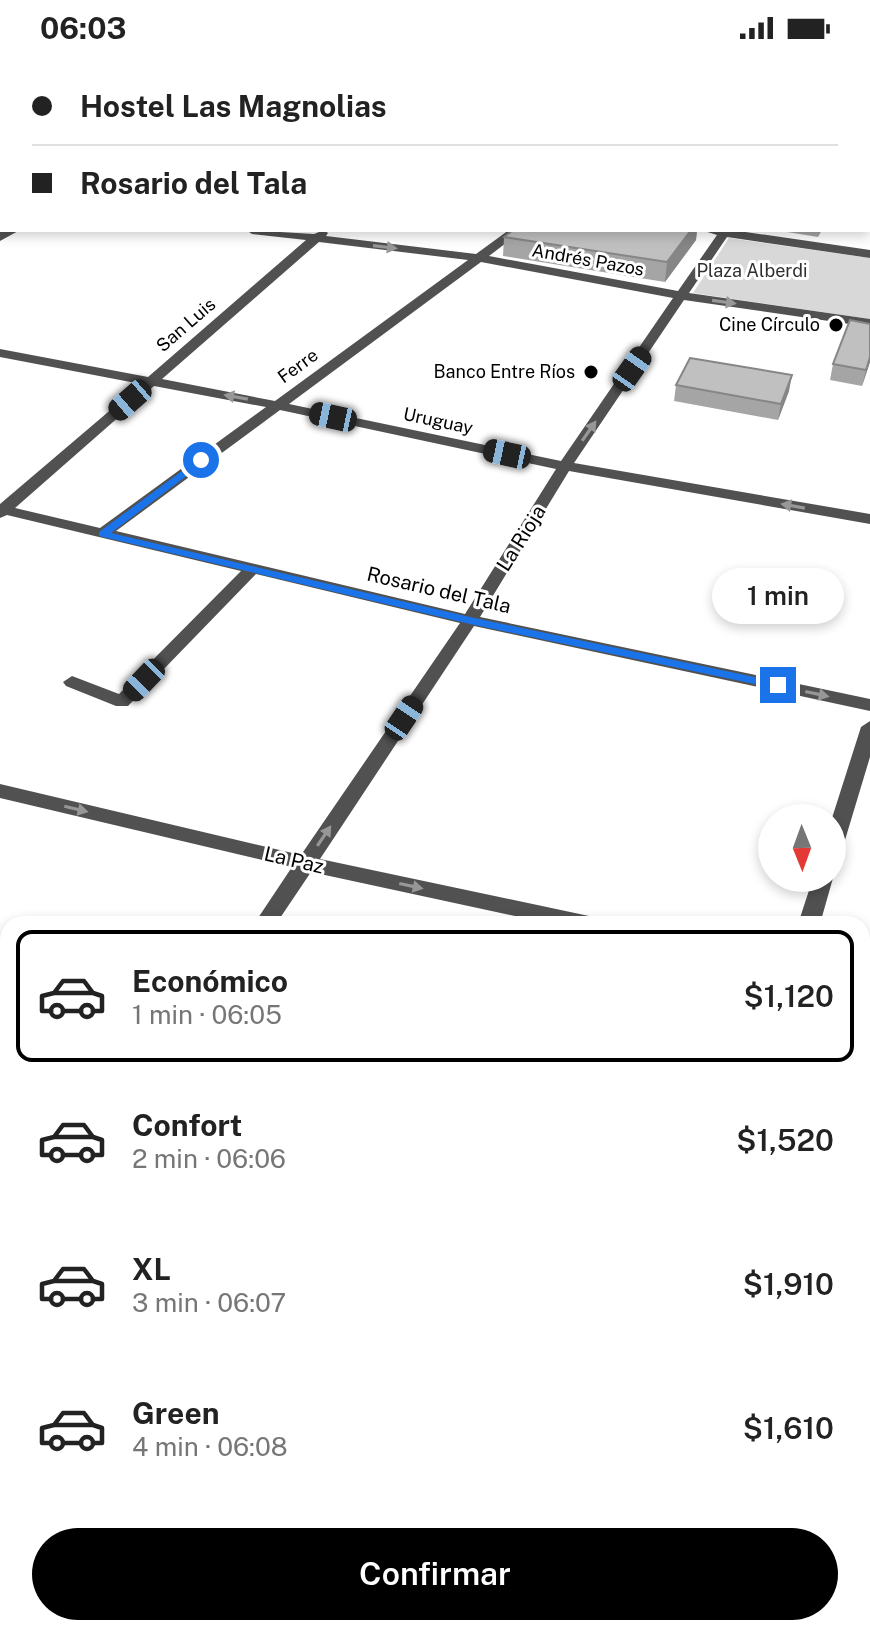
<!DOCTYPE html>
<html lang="es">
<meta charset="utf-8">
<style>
:root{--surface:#fff;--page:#f6f6f6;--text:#222;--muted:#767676;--line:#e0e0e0;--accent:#000}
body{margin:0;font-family:"Public Sans",sans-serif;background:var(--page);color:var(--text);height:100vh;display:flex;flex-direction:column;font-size:30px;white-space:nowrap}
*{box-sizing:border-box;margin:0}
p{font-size:26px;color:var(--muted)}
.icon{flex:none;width:44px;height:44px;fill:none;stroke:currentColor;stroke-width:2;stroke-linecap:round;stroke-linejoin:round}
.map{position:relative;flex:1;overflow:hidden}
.drawer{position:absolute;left:0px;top:860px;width:870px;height:720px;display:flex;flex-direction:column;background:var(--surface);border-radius:24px 24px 0 0;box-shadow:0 4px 12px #0003}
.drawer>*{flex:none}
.top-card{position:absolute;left:0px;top:0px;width:870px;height:176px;box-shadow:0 4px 12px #0003;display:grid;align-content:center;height:176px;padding:0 32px;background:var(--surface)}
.needle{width:52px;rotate:179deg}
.controls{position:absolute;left:758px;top:748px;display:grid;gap:16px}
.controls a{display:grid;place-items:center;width:88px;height:88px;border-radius:50%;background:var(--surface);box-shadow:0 4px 12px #0003;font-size:40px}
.end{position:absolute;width:36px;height:36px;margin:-18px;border:10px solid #1a73e8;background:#fff;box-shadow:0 0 0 4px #fff}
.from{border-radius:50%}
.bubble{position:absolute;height:56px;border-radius:28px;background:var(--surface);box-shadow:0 4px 12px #0003;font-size:26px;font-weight:600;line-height:56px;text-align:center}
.car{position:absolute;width:24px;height:48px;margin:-24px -12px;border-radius:10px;box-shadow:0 0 6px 2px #0007;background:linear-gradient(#222 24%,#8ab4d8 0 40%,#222 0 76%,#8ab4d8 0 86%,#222 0)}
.top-card b{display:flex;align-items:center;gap:28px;height:76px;font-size:30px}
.top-card b+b{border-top:2px solid var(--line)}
.top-card i{width:20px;height:20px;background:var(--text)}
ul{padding:14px 0 0;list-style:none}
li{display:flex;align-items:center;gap:24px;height:132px;margin:0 16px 12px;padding:0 16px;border:4px solid transparent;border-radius:16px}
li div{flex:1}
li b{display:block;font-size:30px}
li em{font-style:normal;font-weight:600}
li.on{border-color:var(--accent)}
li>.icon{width:72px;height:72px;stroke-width:1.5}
.cta{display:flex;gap:16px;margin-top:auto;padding:16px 32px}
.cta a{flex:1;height:92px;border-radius:48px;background:var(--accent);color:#fff;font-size:32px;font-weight:600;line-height:92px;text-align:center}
.status{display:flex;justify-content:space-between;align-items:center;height:56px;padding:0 40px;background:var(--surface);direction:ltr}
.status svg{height:22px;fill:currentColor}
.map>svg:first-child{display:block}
.green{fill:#d8d8d8}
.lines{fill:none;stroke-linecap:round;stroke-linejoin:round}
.minor{fill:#515151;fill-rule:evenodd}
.wall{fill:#a5a5a5}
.shaded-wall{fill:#868686}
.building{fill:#c0c0c0;stroke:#868686;stroke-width:2}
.oneway{fill:#979797}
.route{fill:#1a73e8}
.poi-dot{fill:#000;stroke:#fff;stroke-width:3}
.labels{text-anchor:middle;stroke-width:6;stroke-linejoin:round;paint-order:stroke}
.far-street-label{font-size:18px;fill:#000;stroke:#fff}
.far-park-label{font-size:18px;fill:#2f2f2f;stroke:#fff}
.far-poi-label{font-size:18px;fill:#000;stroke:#fff;text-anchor:end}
.street-label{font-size:20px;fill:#000;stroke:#fff}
</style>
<div class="status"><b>06:03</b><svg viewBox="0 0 49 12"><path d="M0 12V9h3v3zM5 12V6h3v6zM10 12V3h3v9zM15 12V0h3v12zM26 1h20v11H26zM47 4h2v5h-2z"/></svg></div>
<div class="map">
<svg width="870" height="1580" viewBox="0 0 870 1580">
<rect width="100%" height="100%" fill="#fff"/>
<!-- green -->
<path class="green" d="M729,182L870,202V263L693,237Z"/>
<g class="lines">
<!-- minor -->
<path class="minor" d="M332,0H352L354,2H334Z
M2,12V18L0,19V13Z
M870,12V18L868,19V13Z
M0,67H2V73H0Z
M868,78H870V85H868Z
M0,140H2V146H0Z
M5,174H20L0,185V176Z
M246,174L314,178L324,174L328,177L326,180L476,198L509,174H523L489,200L678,235L717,179L701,174H732L870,194V202L727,181L689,237L870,263V271L684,244L574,407L870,458V468L569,415L480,561L870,643V655L474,570L320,803L589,860L596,862L600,868H552L311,816L276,868H254L292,811L0,742V728L301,799L460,567L256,518L128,650H116L66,630L63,626L72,620L119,638L241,515L7,459L0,462V448L141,328L0,301V293L148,321L306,184L252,178ZM319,186L468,204L275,345L162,323ZM481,206L673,242L561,405L289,348ZM154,330L266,351L100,472L15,452ZM280,354L556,413L465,558L116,475Z
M870,665V701L842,794L839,799L832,801V762L861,671Z
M832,820L833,822L820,868H798L813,822Z
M862,919L870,920V938L862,937Z
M8,1239V1273L0,1277V1243Z
M862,1480L870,1482V1512L862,1510Z
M582,1572H612L609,1580H579Z"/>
</g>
<!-- wall -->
<path class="wall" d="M868,38H870V76L868,75Z
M513,174H697L696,184L665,226L503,200L504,181Z
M775,174H822L818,181Z
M870,306L862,330L830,324L833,308Z
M676,329L789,335L778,364L674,345Z"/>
<!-- shaded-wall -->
<path class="shaded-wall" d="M691,174H697L696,184L665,226L667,206Z
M870,301V306L862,330L866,314Z
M792,319L789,335L778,364L781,348Z"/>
<!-- building -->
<path class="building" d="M453,0H549L555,2H447Z
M868,38H870V62L868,61Z
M513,174H691L667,206L504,181Z
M850,264L870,268V301L866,314L833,308Z
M690,302L792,319L781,348L676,329Z"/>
<!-- one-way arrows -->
<defs><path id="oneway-solid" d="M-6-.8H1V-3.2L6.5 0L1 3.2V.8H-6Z" transform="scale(2)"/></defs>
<g class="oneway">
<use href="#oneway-solid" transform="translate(385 191) rotate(7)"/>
<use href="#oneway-solid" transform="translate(724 246) rotate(8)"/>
<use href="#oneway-solid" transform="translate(236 341) rotate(-170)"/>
<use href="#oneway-solid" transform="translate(589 375) rotate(-55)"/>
<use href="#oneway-solid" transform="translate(793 450) rotate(-170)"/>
<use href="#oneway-solid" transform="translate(817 638) rotate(12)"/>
<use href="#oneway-solid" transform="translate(76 753) rotate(13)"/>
<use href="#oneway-solid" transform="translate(324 780) rotate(-56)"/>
<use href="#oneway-solid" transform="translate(411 830) rotate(12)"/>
</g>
<!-- route -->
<path class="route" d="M201,401L205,406L111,477L470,561L778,626L783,629L778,633L470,568L99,480V476Z"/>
<!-- markers -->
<g class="poi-dot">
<circle cx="836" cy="269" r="8"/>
<circle cx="591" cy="316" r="8"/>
</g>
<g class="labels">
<!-- far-street labels -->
<g class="far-street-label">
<text transform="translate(588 204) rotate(10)" y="6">Andrés Pazos</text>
<text transform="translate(186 269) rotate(-41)" y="6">San Luis</text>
<text transform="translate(298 310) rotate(-36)" y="6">Ferre</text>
<text transform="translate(438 365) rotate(12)" y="6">Uruguay</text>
</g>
<!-- far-park labels -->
<g class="far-park-label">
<text x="752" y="221">Plaza Alberdi</text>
</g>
<!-- far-poi labels -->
<g class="far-poi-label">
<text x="820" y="275">Cine Círculo</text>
<text x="575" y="322">Banco Entre Ríos</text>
</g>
<!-- street labels -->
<g class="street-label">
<text transform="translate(521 482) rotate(-58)" y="7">La Rioja</text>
<text transform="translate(439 534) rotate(13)" y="7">Rosario del Tala</text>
<text transform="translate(294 804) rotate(13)" y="7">La Paz</text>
</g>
</g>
</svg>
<div class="controls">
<a><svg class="needle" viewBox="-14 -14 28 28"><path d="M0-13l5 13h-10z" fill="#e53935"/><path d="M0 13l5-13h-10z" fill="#767676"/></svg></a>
</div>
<i class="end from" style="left:201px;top:404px"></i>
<i class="end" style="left:778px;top:629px"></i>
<div class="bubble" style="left:712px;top:512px;width:132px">1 min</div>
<i class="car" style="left:632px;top:313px;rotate:35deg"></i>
<i class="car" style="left:130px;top:344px;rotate:229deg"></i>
<i class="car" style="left:333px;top:361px;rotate:282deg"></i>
<i class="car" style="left:507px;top:398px;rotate:282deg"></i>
<i class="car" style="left:144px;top:624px;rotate:224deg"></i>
<i class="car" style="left:404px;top:662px;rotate:34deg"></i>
<div class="top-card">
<b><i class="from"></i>Hostel Las Magnolias</b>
<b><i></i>Rosario del Tala</b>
</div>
<section class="drawer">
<ul>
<li class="on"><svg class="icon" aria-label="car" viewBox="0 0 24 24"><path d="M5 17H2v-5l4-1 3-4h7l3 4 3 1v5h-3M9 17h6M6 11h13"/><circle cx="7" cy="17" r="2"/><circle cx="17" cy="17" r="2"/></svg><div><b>Económico</b><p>1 min · 06:05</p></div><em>$1,120</em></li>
<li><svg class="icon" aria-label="car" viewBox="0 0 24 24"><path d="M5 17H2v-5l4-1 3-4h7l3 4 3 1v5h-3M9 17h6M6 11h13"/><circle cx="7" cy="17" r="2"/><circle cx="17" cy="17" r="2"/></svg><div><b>Confort</b><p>2 min · 06:06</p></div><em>$1,520</em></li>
<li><svg class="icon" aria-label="car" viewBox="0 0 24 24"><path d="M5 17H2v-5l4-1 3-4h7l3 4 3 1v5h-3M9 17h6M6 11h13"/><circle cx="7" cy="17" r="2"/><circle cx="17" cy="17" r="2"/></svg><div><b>XL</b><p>3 min · 06:07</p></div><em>$1,910</em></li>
<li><svg class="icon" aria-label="car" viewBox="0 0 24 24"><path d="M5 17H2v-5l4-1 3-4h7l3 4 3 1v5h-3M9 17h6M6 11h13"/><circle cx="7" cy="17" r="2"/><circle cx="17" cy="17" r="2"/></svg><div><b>Green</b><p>4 min · 06:08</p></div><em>$1,610</em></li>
</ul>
<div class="cta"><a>Confirmar</a></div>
</section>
</div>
